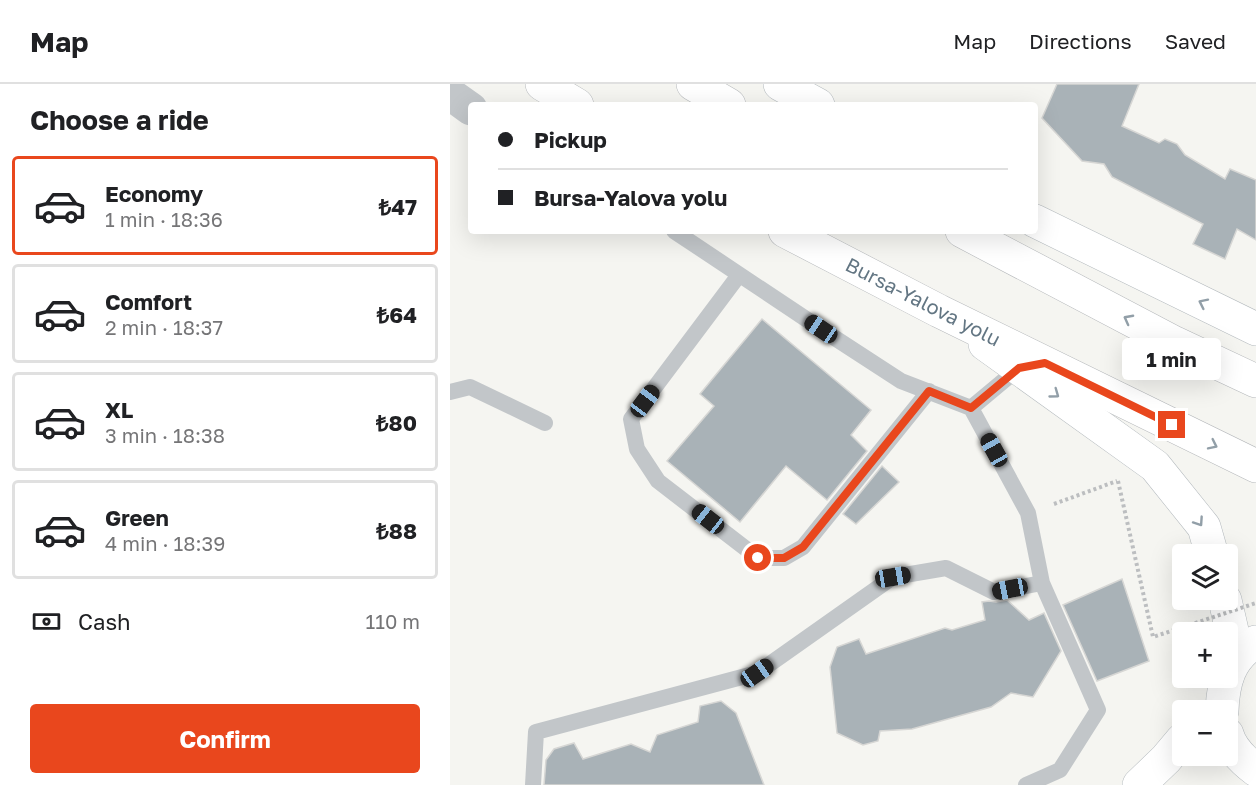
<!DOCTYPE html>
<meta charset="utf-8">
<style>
:root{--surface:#fff;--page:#f2f2f2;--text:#202124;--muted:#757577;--line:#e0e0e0;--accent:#e9471d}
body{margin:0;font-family:"Golos Text",sans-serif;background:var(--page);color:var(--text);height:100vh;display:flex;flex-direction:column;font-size:22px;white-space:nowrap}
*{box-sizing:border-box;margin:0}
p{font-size:20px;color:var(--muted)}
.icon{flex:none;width:33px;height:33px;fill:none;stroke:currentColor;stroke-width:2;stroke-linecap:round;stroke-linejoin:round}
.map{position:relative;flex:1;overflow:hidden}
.details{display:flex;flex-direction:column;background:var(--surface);width:450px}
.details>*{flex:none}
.guide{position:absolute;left:18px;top:18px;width:570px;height:132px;border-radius:6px;box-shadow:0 6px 24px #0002;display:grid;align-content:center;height:132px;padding:0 30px;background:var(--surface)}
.tools{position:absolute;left:722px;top:460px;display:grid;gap:12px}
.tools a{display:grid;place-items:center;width:66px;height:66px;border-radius:6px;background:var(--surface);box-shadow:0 6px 24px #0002;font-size:30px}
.end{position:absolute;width:27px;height:27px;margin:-14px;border:8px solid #e9471d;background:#fff;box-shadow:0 0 0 3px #fff}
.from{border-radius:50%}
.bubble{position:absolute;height:42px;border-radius:6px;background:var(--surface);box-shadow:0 6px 24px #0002;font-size:20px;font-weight:700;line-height:42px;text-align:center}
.car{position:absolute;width:18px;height:36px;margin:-18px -9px;border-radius:8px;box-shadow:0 0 4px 2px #0007;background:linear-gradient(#222 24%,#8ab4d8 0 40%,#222 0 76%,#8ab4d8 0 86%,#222 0)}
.guide b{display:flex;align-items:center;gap:21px;height:57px;font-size:22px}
.guide b+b{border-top:2px solid var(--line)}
.guide i{width:15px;height:15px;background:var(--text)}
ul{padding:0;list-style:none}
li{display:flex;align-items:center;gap:18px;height:99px;margin:0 12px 9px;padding:0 18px;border:3px solid var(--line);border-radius:6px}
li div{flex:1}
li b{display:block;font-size:22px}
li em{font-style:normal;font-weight:700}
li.on{border-color:var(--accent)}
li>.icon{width:54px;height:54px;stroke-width:1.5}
h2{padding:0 30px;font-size:27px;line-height:72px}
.pay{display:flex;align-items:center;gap:15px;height:66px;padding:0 30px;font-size:22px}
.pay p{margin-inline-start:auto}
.cta{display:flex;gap:12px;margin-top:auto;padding:12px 30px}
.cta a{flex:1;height:69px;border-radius:6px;background:var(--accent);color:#fff;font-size:24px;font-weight:700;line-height:69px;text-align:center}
header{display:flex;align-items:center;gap:36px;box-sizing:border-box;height:84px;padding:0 30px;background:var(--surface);border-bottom:2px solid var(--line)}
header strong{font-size:28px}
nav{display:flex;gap:33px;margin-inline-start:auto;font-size:21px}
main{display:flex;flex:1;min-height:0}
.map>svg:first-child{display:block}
.building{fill:#a9b2b7;stroke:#d6d6d4;stroke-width:1.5}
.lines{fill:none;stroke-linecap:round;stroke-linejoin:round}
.secondary-casing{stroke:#b4babe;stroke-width:34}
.trunk-casing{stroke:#b5b8bb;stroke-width:34}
.path{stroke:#bcbec0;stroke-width:4;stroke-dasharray:3 3;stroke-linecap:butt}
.service{stroke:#c2c6c9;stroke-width:16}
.minor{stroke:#c2c6c9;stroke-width:33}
.secondary{stroke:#fff;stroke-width:33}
.trunk{stroke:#fff;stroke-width:33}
.path-bridge{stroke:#bcbec0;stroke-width:4;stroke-dasharray:3 3;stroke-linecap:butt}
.oneway{stroke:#929fa8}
.route{stroke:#e9471d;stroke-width:8}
.labels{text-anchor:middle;stroke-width:6;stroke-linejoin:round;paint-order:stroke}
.street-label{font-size:20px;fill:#637683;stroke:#fff}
</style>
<header>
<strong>Map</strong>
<nav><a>Map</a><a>Directions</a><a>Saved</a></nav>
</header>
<main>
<section class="details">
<h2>Choose a ride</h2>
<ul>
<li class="on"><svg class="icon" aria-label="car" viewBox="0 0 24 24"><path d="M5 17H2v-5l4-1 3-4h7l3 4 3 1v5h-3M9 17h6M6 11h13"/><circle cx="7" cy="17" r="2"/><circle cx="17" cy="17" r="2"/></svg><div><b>Economy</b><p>1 min · 18:36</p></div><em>₺47</em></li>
<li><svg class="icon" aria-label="car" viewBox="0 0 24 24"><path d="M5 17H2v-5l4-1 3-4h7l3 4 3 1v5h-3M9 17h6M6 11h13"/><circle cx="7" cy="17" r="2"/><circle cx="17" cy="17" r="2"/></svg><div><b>Comfort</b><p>2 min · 18:37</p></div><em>₺64</em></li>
<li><svg class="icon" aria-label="car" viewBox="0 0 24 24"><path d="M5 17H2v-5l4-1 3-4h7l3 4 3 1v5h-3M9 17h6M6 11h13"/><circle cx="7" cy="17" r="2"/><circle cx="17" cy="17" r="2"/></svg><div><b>XL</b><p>3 min · 18:38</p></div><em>₺80</em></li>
<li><svg class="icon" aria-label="car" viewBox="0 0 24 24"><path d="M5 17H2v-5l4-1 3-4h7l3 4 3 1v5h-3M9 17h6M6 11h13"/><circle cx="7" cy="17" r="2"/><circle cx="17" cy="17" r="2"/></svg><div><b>Green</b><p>4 min · 18:39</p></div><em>₺88</em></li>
</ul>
<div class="pay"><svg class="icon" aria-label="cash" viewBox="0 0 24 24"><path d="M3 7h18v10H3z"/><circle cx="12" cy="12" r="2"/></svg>Cash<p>110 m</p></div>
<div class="cta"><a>Confirm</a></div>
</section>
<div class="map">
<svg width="806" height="701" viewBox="0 0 806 701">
<rect width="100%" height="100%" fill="#f5f5f1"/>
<!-- building -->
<path class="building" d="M607,0H689L672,42L709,59L715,55L727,60L735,71L775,95L780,85L806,96V156L787,145L775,175L743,160L753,140L662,93L654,80L632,77L592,34Z
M312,235L421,326L401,351L417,367L377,416L336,382L290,438L217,377L264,322L250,310Z
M432,382L449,398L406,440L393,430Z
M672,495L699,577L647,597L613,521Z
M557,516L579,536L594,529L611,567L583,613L561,609L541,623L462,645L430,647L428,657L413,661L387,649L380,583L387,563L409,555L416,570L495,544L502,546L535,536L532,518L539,517L546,518Z
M271,617L286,629L314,701H94L96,676L104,665L124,659L133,675L181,660L200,668L207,651L248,638L250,622Z"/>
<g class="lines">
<defs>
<path id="secondary" d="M330,0L368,21
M585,137L806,245
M535,260L705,382L754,443L762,471
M775,516L788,573
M772,627C773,599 779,573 806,558
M777,650C781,665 794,677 806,686
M689,701L716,675L732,656"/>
<path id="trunk" d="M92,0L127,21
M243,0L279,21
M335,147L489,227L806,382
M512,147L725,259L806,297"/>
</defs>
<!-- secondary casing -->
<use href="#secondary" class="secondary-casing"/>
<!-- trunk casing -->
<use href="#trunk" class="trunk-casing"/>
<!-- path -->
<path class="path" d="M604,420L667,397"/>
<!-- service -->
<path class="service" d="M224,147L371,245L451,297L521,324
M289,191L181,335L187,365L208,397L308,474H334L353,463L479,307
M572,283L569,284L521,324L578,429L592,499L648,626L610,686L576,701
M0,308L20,303L95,339
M83,701L86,648L307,589L443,493L496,484L544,508L592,499"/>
<!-- minor -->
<path class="minor" d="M0,10L21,25"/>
<!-- secondary -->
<use href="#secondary" class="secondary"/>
<!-- trunk -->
<use href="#trunk" class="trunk"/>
<!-- path-bridge -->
<path class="path-bridge" d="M668,397L703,553L806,519"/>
</g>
<!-- one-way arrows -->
<defs><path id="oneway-chevron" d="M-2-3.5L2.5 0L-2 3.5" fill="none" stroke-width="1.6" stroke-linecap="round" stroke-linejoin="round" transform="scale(1.5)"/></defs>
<g class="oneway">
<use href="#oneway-chevron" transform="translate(753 219) rotate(-154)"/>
<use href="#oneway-chevron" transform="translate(678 235) rotate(-152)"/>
<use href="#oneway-chevron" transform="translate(605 310) rotate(36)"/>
<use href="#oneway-chevron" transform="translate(763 361) rotate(26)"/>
<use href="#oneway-chevron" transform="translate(749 438) rotate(56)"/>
</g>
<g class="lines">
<!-- route -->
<path class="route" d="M308,474H334L353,463L479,307L521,324L569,284L595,279L722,341"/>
</g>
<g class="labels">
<!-- street labels -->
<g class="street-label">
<text transform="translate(473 218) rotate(27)" y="7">Bursa-Yalova yolu</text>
</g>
</g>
</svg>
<div class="tools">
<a><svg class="icon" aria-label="layers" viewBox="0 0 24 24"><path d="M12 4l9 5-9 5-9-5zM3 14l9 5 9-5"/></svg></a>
<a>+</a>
<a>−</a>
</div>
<i class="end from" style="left:308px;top:474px"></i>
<i class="end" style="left:722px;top:341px"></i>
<div class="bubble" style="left:672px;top:254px;width:99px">1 min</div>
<i class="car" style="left:371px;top:245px;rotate:304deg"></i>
<i class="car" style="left:195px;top:317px;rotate:37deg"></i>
<i class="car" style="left:544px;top:366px;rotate:331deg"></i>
<i class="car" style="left:258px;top:435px;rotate:308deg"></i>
<i class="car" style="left:443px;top:493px;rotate:81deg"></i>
<i class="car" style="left:560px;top:505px;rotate:259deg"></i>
<i class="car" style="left:307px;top:589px;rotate:55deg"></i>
<div class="guide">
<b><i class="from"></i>Pickup</b>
<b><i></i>Bursa-Yalova yolu</b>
</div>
</div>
</main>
